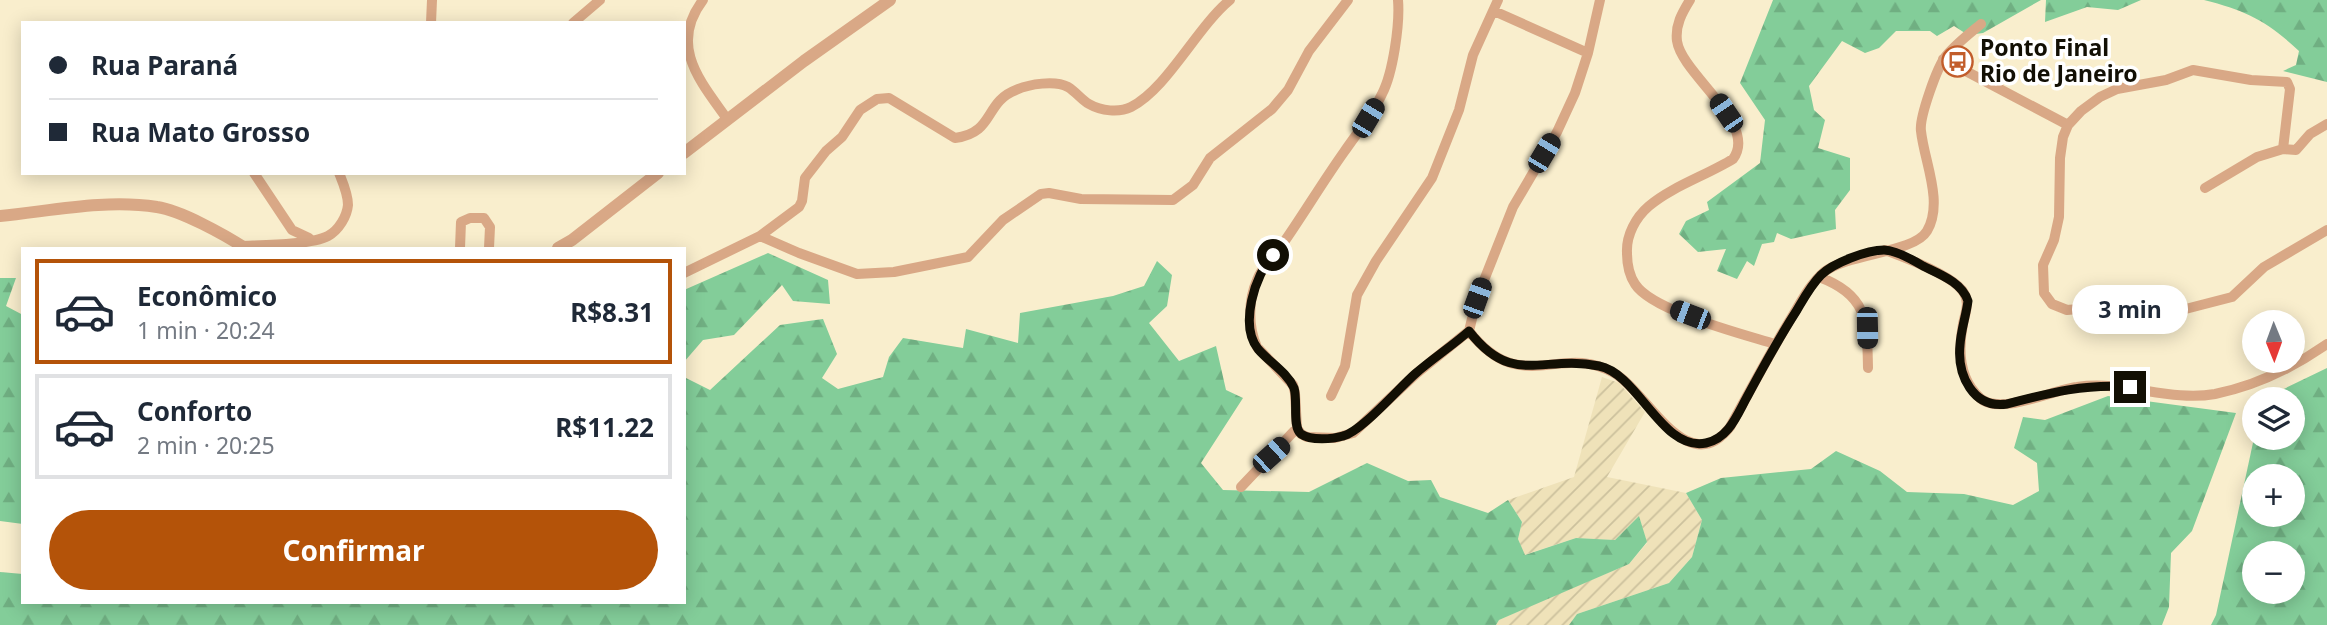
<!DOCTYPE html>
<html lang="pt">
<meta charset="utf-8">
<style>
:root{--surface:#fff;--page:#f2f2f3;--text:#1f2937;--muted:#747a83;--line:#e0e1e3;--accent:#b45309}
body{margin:0;font-family:"Noto Sans",sans-serif;background:var(--page);color:var(--text);height:100vh;display:flex;flex-direction:column;font-size:26px;white-space:nowrap}
*{box-sizing:border-box;margin:0}
p{font-size:23px;color:var(--muted)}
.icon{flex:none;width:38px;height:38px;fill:none;stroke:currentColor;stroke-width:2;stroke-linecap:round;stroke-linejoin:round}
.map{position:relative;flex:1;overflow:hidden}
.details{position:absolute;left:21px;top:247px;width:665px;height:357px;display:flex;flex-direction:column;background:var(--surface);border-radius:0px;box-shadow:0 4px 18px #0003}
.details>*{flex:none}
.hud{position:absolute;left:21px;top:21px;width:665px;height:154px;border-radius:0px;box-shadow:0 4px 18px #0003;display:grid;align-content:center;height:154px;padding:0 28px;background:var(--surface)}
.needle{width:46px;rotate:179deg}
.fabs{position:absolute;left:2242px;top:310px;display:grid;gap:14px}
.fabs a{display:grid;place-items:center;width:63px;height:63px;border-radius:50%;background:var(--surface);box-shadow:0 4px 18px #0003;font-size:35px}
.end{position:absolute;width:32px;height:32px;margin:-16px;border:9px solid #120f04;background:#fff;box-shadow:0 0 0 4px #fff}
.from{border-radius:50%}
.bubble{position:absolute;height:49px;border-radius:24px;background:var(--surface);box-shadow:0 4px 18px #0003;font-size:23px;font-weight:700;line-height:49px;text-align:center}
.car{position:absolute;width:21px;height:42px;margin:-21px -10px;border-radius:9px;box-shadow:0 0 5px 2px #0007;background:linear-gradient(#222 24%,#8ab4d8 0 40%,#222 0 76%,#8ab4d8 0 86%,#222 0)}
.hud b{display:flex;align-items:center;gap:24px;height:66px;font-size:26px}
.hud b+b{border-top:2px solid var(--line)}
.hud i{width:18px;height:18px;background:var(--text)}
ul{padding:12px 0 0;list-style:none}
li{display:flex;align-items:center;gap:21px;height:105px;margin:0 14px 10px;padding:0 14px;border:4px solid var(--line);border-radius:0px}
li div{flex:1}
li b{display:block;font-size:26px}
li em{font-style:normal;font-weight:700}
li.selected{border-color:var(--accent)}
li>.icon{width:63px;height:63px;stroke-width:1.5}
.cta{display:flex;gap:14px;margin-top:auto;padding:14px 28px}
.cta a{flex:1;height:80px;border-radius:42px;background:var(--accent);color:#fff;font-size:28px;font-weight:700;line-height:80px;text-align:center}
.map>svg:first-child{display:block}
.industrial{fill:url(#industrial-furrows)}
.forest{fill:url(#forest-firs);fill-rule:evenodd}
.lines{fill:none;stroke-linecap:round;stroke-linejoin:round}
.minor{stroke:#d9a886;stroke-width:10}
.tertiary{stroke:#d9a886;stroke-width:12}
.route{stroke:#120f04;stroke-width:9}
.labels{text-anchor:middle;stroke-width:7;stroke-linejoin:round;paint-order:stroke}
.poi-label{font-size:23px;font-weight:bold;fill:#120f04;stroke:#fff;text-anchor:start}
</style>
<div class="map">
<svg width="2327" height="625" viewBox="0 0 2327 625">
<defs>
<pattern id="industrial-furrows" width="10" height="10" patternUnits="userSpaceOnUse" patternTransform="scale(1.75)"><rect width="10" height="10" fill="#efe2b9"/><path d="M-1 1l2-2M0 10L10 0M9 11l2-2" fill="none" stroke="#ccc19d"/></pattern>
<pattern id="forest-firs" width="22" height="20" patternUnits="userSpaceOnUse" patternTransform="scale(1.75)"><rect width="22" height="20" fill="#83cd99"/><path d="M5 1l3.5 6h-7zM16 11l3.5 6h-7z" fill="#70af82"/></pattern>
</defs>
<rect width="100%" height="100%" fill="#f9eecd"/>
<!-- industrial -->
<path class="industrial" d="M1602,377L1619,383L1645,412L1607,477L1686,493L1702,520L1692,557L1669,583L1577,614L1569,625H1496L1499,620L1541,601L1629,564L1647,543L1639,517L1615,540L1576,538L1524,555L1518,539L1522,522L1508,500L1574,477Z"/>
<!-- forest -->
<path class="forest" d="M1773,0H2041L1983,33L1968,35L1954,26L1937,36L1930,31H1896L1879,48L1865,53L1842,41L1809,86L1814,110L1825,120L1818,148L1850,158V190L1835,210L1836,229L1791,239L1777,233L1774,242L1762,244L1754,266L1747,261L1737,279L1717,271L1726,249L1698,252L1679,234L1686,221L1709,210L1707,202L1760,163L1765,120L1740,83Z
M2046,0H2141L2118,10L2087,7L2045,22Z
M2204,0H2327V82L2283,71L2296,65L2299,51C2267,21 2247,11 2204,0Z
M768,253L828,280L830,304L793,301L782,285L734,335L703,340L684,362V290Z
M1157,261L1172,275L1167,306L1149,323L1179,361L1216,346L1226,390L1243,398L1201,463L1223,490L1309,492L1367,463L1408,481L1431,480L1440,497L1488,513L1508,500L1522,522L1518,539L1525,555L1576,538L1615,540L1639,516L1647,542L1629,564L1499,620L1496,625H0V572L23,574V602H684V377L710,390L780,325L823,319L837,354L822,378L838,389L883,377L889,357L903,338L963,348L966,329L1018,343L1020,313L1113,296L1144,286Z
M0,278H16L6,306L23,315V524L0,521Z
M2327,368V625H2211L2216,615L2254,438H2292V399H2263ZM2254,476H2292V514H2254ZM2254,553H2292V592H2254Z
M2108,396L2236,413L2192,531L2171,553L2169,607L2162,625H1569L1577,614L1669,583L1692,557L1702,520L1686,493L1721,478L1811,469L1836,451L1880,471L1907,492L1964,494L2013,505L2039,491L2037,463L2014,448L2023,417L2045,420Z"/>
<g class="lines">
<!-- minor -->
<path class="minor" d="M703,0C668,46 701,82 727,119
M1398,0C1400,24 1393,73 1382,94C1372,115 1357,133 1344,152C1322,183 1303,215 1282,245C1273,257 1262,266 1257,280C1248,300 1248,327 1257,347L1293,385L1295,393L1297,428L1301,434L1307,437L1335,438L1353,433L1417,373L1469,331L1477,298L1513,207L1557,132L1575,93L1588,53L1600,0
M1690,0C1682,13 1675,25 1677,41C1682,75 1759,124 1733,159C1707,175 1671,187 1649,206C1636,217 1626,235 1627,253C1627,263 1629,275 1635,284C1652,311 1743,334 1775,344
M1494,11L1588,53
M431,23L432,0
M573,23L600,0
M1943,59L2068,125
M2283,149L2296,150L2310,134L2327,124
M254,173L292,230L309,238
M2205,188L2257,157L2283,149L2290,89L2287,82L2251,80L2193,70L2166,80L2117,89L2100,97L2081,111L2068,125L2063,137L2060,158L2059,217L2054,240L2043,265L2044,293L2052,304L2067,310L2101,307L2161,314L2170,313L2232,297L2264,267L2327,230
M760,236L799,207L802,201L805,178L826,151L842,137L860,110L877,99L889,98L955,138C995,133 984,102 1016,90C1029,84 1055,80 1068,87C1076,92 1082,100 1089,104C1101,111 1119,113 1131,107C1167,89 1197,27 1230,0
M241,246C262,245 311,245 328,236C339,230 347,216 348,205C348,194 343,183 339,173
M460,248L461,222L470,218H484L490,227L489,248
M1885,250C1904,257 1955,276 1964,293C1970,303 1965,314 1963,324C1958,350 1959,379 1980,398C1999,416 2052,390 2077,387C2124,380 2169,402 2215,394C2255,386 2294,367 2327,344
M684,273L760,236L799,253L857,274L894,272L968,257L1003,220L1041,194L1049,193L1081,199L1173,200L1193,185L1210,158L1272,109L1288,90L1309,51L1348,0
M1819,277C1868,295 1867,321 1868,368
M1469,331C1521,398 1560,342 1614,373C1647,391 1687,482 1730,427C1751,389 1771,351 1793,315C1802,300 1811,283 1824,272C1849,253 1914,253 1927,231C1944,202 1924,161 1921,131C1919,118 1937,67 1946,56C1956,44 1969,34 1981,24
M1331,396L1345,366L1357,295L1376,261L1432,178L1459,110L1473,55L1498,0
M1241,487L1297,428"/>
<!-- tertiary -->
<path class="tertiary" d="M684,153L804,61L890,0
M0,216C51,211 105,199 157,207C180,210 225,235 245,248
M558,248L572,240L658,173"/>
</g>
<g class="lines">
<!-- route -->
<path class="route" d="M1273,255C1255,275 1239,325 1258,349C1269,362 1287,372 1294,388C1298,400 1292,427 1301,434C1311,441 1333,439 1343,436C1361,432 1399,388 1415,374C1432,359 1452,346 1469,331C1513,388 1542,354 1599,366C1639,374 1662,452 1706,443C1729,438 1737,415 1747,397C1763,367 1779,338 1797,310C1804,298 1811,285 1821,275C1833,263 1867,250 1884,250C1896,250 1913,260 1923,266C1939,274 1962,282 1968,301C1966,316 1961,330 1960,345C1957,375 1973,409 2007,404C2049,393 2087,383 2130,387"/>
</g>
<!-- icons -->
<defs>
<symbol id="bus-ring" viewBox="-11 -11 22 22"><circle r="9.5" fill="#fff" stroke="#c25d2b" stroke-width="1.5"/><path d="M-5-6H5V4H4V6H2V4H-2V6H-4V4H-5ZM-3.5-4V0h7V-4ZM-3.5 1.2v1.5H-2V1.2ZM2 1.2v1.5H3.5V1.2Z" fill="#c25d2b"/></symbol>
</defs>
<g fill-rule="evenodd">
<use href="#bus-ring" x="1940" y="44" width="35" height="35"/>
</g>
<g class="labels">
<!-- poi labels -->
<g class="poi-label">
<text x="1980" y="56">Ponto Final<tspan x="1980" dy="26">Rio de Janeiro</tspan></text>
</g>
</g>
</svg>
<div class="fabs">
<a><svg class="needle" viewBox="-14 -14 28 28"><path d="M0-13l5 13h-10z" fill="#e53935"/><path d="M0 13l5-13h-10z" fill="#747a83"/></svg></a>
<a><svg class="icon" aria-label="layers" viewBox="0 0 24 24"><path d="M12 4l9 5-9 5-9-5zM3 14l9 5 9-5"/></svg></a>
<a>+</a>
<a>−</a>
</div>
<i class="end from" style="left:1273px;top:255px"></i>
<i class="end" style="left:2130px;top:387px"></i>
<div class="bubble" style="left:2072px;top:285px;width:116px">3 min</div>
<i class="car" style="left:1726px;top:113px;rotate:326deg"></i>
<i class="car" style="left:1368px;top:118px;rotate:31deg"></i>
<i class="car" style="left:1544px;top:153px;rotate:31deg"></i>
<i class="car" style="left:1477px;top:298px;rotate:20deg"></i>
<i class="car" style="left:1690px;top:315px;rotate:291deg"></i>
<i class="car" style="left:1867px;top:328px;rotate:179deg"></i>
<i class="car" style="left:1271px;top:455px;rotate:48deg"></i>
<div class="hud">
<b><i class="from"></i>Rua Paraná</b>
<b><i></i>Rua Mato Grosso</b>
</div>
<section class="details">
<ul>
<li class="selected"><svg class="icon" aria-label="car" viewBox="0 0 24 24"><path d="M5 17H2v-5l4-1 3-4h7l3 4 3 1v5h-3M9 17h6M6 11h13"/><circle cx="7" cy="17" r="2"/><circle cx="17" cy="17" r="2"/></svg><div><b>Econômico</b><p>1 min · 20:24</p></div><em>R$8.31</em></li>
<li><svg class="icon" aria-label="car" viewBox="0 0 24 24"><path d="M5 17H2v-5l4-1 3-4h7l3 4 3 1v5h-3M9 17h6M6 11h13"/><circle cx="7" cy="17" r="2"/><circle cx="17" cy="17" r="2"/></svg><div><b>Conforto</b><p>2 min · 20:25</p></div><em>R$11.22</em></li>
</ul>
<div class="cta"><a>Confirmar</a></div>
</section>
</div>
